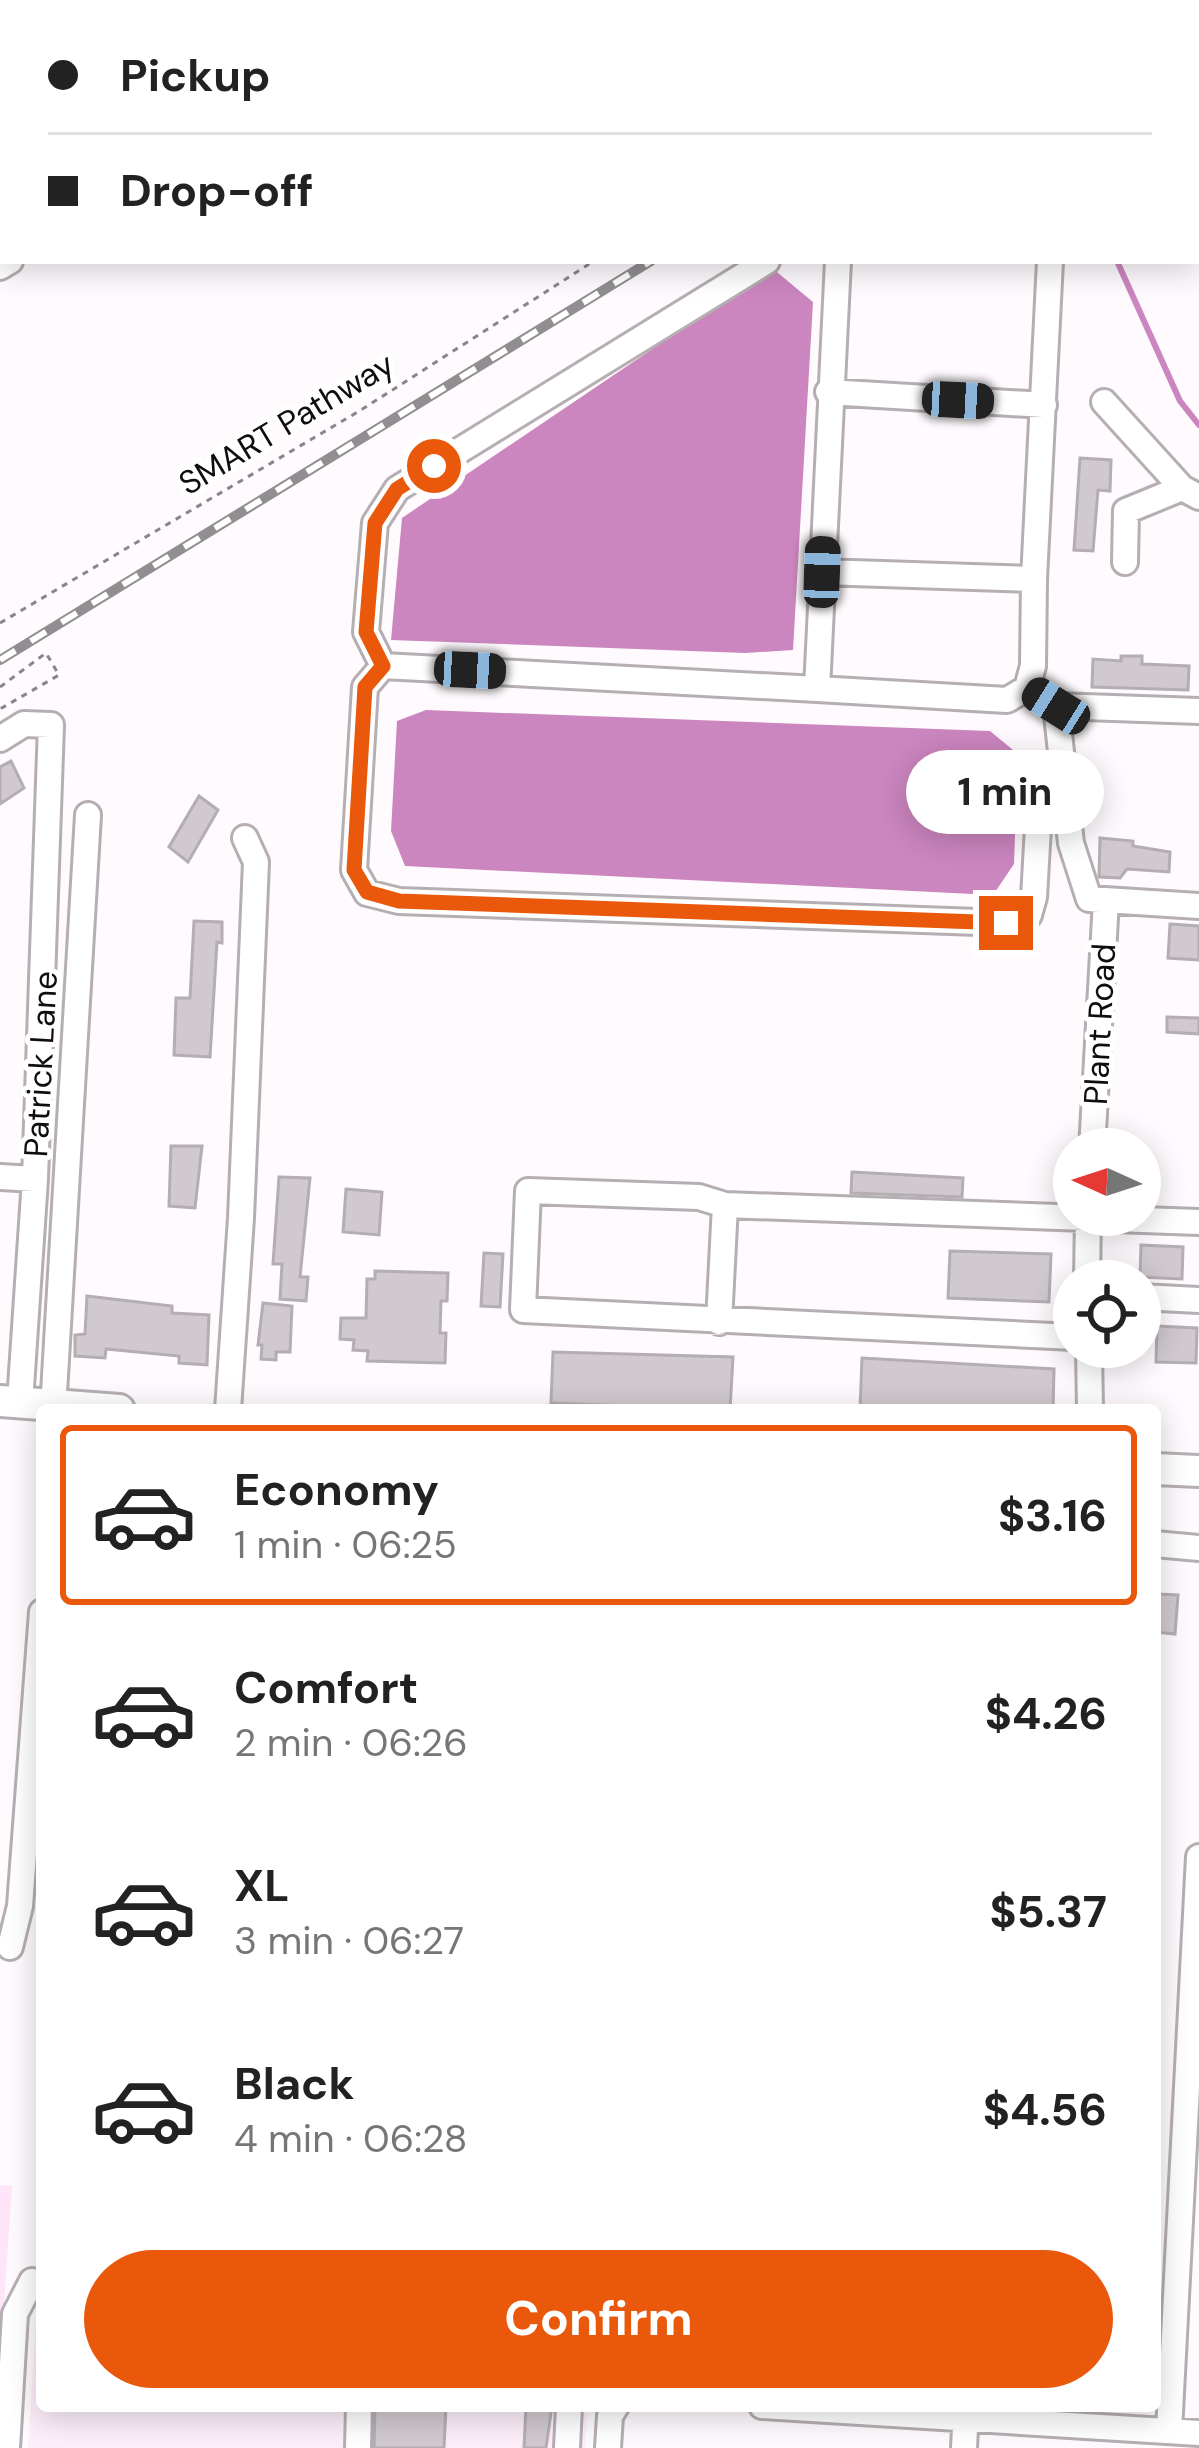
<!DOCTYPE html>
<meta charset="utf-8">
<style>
:root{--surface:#fff;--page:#f2f2f2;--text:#222;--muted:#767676;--line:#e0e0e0;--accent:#ea580c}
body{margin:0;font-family:"DM Sans",sans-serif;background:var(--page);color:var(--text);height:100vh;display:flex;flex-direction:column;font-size:45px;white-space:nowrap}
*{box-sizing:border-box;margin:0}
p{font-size:39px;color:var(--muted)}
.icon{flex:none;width:66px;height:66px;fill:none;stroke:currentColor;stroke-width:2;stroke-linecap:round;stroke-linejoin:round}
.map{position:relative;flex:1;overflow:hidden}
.sheet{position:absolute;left:36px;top:1404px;width:1125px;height:1008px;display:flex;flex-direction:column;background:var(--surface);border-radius:12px;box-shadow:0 6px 30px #0003}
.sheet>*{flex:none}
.banner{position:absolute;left:0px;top:0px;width:1200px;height:264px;box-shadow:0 6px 30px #0003;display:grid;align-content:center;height:264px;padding:0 48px;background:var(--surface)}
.needle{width:78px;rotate:273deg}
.tools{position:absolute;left:1053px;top:1128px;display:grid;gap:24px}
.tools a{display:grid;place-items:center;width:108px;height:108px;border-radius:50%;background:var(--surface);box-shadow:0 6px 30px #0003;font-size:60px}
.end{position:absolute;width:54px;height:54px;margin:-27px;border:15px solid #ea580c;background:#fff;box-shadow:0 0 0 6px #fff}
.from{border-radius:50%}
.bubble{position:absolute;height:84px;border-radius:42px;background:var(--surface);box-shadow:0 6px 30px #0003;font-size:39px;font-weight:700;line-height:84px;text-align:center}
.car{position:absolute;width:36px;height:72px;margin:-36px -18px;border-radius:15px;box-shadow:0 0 9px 3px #0007;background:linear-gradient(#222 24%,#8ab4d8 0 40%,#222 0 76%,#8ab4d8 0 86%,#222 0)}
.banner b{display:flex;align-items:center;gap:42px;height:114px;font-size:45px}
.banner b+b{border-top:3px solid var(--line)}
.banner i{width:30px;height:30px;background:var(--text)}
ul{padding:21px 0 0;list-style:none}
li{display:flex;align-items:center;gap:36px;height:180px;margin:0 24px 18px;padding:0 24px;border:6px solid transparent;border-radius:12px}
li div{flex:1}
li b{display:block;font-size:45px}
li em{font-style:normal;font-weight:700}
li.current{border-color:var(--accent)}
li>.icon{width:108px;height:108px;stroke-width:1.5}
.action{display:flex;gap:24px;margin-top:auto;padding:24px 48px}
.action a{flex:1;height:138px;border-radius:72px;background:var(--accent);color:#fff;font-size:48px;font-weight:700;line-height:138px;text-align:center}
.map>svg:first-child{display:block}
.built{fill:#fdeffa}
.green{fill:#fee5f9}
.water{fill:#cb85bf}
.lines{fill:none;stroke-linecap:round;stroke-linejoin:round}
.stream{stroke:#cb85bf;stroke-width:6}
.building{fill:#d0c9cf;stroke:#b4adb2;stroke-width:3}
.minor-casing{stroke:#b5aeb3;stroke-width:30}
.major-casing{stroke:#b5aeb3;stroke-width:36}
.path{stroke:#898588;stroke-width:3;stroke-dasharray:6 6;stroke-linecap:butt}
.minor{stroke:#fff;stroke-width:24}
.major{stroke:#fff;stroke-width:30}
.rail-casing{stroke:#918e91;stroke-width:10}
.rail{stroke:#fff;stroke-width:6;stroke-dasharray:18;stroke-linecap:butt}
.route{stroke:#ea580c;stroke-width:15}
.labels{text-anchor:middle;stroke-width:10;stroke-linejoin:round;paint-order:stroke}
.street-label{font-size:33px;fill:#0f0d0f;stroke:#fff}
</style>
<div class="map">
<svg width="1199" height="2448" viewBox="0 0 1199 2448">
<rect width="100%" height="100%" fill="#fefafd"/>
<!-- built -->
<path class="built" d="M42,2227V2406H588L585,2448H28Z"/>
<!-- green -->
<path class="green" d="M0,2185L12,2186L0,2365Z"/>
<!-- water -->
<path class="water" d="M772,268L813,302L793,650L745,653L391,640L402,518Z
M426,710L990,731L1018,754L1014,864L993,895L405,866L391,831L397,721Z"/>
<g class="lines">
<!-- stream -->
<path class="stream" d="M194,0L197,3
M605,0L614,3
M511,3L515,0
M1117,261L1180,401L1199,425"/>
</g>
<!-- building -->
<path class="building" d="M1080,458L1111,460L1110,491L1098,490L1093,551L1074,550Z
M1121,656H1142V664L1189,666L1188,690L1092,687L1093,659L1121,661Z
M11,761L24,788L0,804V767Z
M199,796L218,810L188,862L169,847Z
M1100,838L1133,841V846L1170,852L1169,872L1127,869L1120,878L1099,877Z
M194,921L222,922V943L217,942L210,1057L174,1055L176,998H190Z
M1170,924L1199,926V960L1168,958Z
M1167,1017L1199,1018V1034L1167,1032Z
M171,1146H202L195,1208L169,1206Z
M852,1172L963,1178L962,1197L851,1193Z
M279,1177L310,1178L300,1277H308L306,1301L280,1299L282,1264H273Z
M346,1189L382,1192L379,1235L343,1232Z
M1141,1245L1183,1247L1182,1279L1140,1277Z
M950,1251L1051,1254L1049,1302L948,1298Z
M484,1253L503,1254L500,1307L481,1306Z
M375,1271L448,1273L447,1301H441L440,1333H446L445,1363L367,1361L368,1351L353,1350L354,1340L340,1339L341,1318H366L367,1279H375Z
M87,1296L172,1306V1313L209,1315L207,1365L179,1363V1356L106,1349L105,1358L75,1356V1335L85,1334Z
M263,1303L292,1306L290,1352H276V1360L261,1359L262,1345H258Z
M1157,1326L1197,1328L1196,1363L1156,1362Z
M553,1352L733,1357L730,1410L551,1403Z
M862,1358L1054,1369L1053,1410H860Z
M1157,1594L1178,1595L1175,1634L1155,1632Z
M375,2406H446L444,2448H374Z
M526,2406H552L546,2448H524Z"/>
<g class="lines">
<defs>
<path id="minor" d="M835,0L838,3
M929,3L933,0
M0,267L10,261
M828,392L1044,405
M1104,402L1182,488L1199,497
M1125,562L1126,511L1182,488
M822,572L1034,579
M383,666L365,687L354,870L367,893L399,901L1006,923L1029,915L1034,897L1039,810L1064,768
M383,666L817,689L838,261
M383,666L366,632L375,523L397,489L767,261
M817,689L1007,700L1027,688L1033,666L1034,579L1050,261
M1199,711L1056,706L1071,843L1089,899L1199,906
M0,739L24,724L51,725L35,1179L20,1402
M1092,1149L1106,900
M0,1177L35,1179
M1087,1281L1088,1215
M1140,1297L1199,1300
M719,1322L725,1205
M1074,1337L523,1310L528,1191L699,1197L725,1205L1199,1222
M1089,1347L1090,1410
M53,1410L88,815
M228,1410L241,1218L256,862L245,838
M1155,1544L1199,1548
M10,1947L20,1906L42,1612
M762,2406L1199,2433
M1169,2431L1199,1857
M7,2448L15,2314L32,2281
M358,2448L359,2406
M567,2448L569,2406
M608,2448L610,2416L616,2406
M964,2448L966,2408"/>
<path id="major" d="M0,1401L119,1410
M1155,1469L1199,1471"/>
</defs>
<!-- minor casing -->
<use href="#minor" class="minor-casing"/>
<!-- major casing -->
<use href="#major" class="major-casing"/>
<!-- path -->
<path class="path" d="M1045,3L1050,0
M0,623L361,410L594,261
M0,687L46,653L59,675L0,709"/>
<!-- minor -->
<use href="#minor" class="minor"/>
<!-- major -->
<use href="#major" class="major"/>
<defs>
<path id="rail" d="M1075,3L1080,0
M0,660L651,261"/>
</defs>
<!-- rail casing -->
<use href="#rail" class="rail-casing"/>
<!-- rail -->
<use href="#rail" class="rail"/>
</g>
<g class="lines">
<!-- route -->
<path class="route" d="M434,466L397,489L375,523L366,632L383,666L365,687L354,870L367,892L399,901L1006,923"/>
</g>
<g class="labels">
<!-- street labels -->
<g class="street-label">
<text transform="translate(286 423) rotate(-31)" y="12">SMART Pathway</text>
<text transform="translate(1099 1024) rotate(-87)" y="12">Plant Road</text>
<text transform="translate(40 1064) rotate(-87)" y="12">Patrick Lane</text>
</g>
</g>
</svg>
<div class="tools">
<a><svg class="needle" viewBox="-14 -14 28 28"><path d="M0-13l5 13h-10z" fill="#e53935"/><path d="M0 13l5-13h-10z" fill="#767676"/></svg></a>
<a><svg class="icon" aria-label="locate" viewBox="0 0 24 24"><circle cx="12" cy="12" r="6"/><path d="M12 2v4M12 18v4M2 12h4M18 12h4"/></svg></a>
</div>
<i class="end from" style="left:434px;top:466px"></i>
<i class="end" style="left:1006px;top:923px"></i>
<div class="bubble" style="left:906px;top:750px;width:198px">1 min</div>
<i class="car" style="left:958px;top:400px;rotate:93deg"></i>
<i class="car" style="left:822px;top:572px;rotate:2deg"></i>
<i class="car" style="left:470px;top:670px;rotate:93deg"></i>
<i class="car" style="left:1056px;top:706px;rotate:302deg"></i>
<div class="banner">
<b><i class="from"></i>Pickup</b>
<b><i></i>Drop-off</b>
</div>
<section class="sheet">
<ul>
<li class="current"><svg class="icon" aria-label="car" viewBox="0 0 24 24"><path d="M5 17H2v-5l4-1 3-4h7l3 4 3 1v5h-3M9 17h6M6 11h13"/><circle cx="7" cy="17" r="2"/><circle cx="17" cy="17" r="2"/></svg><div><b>Economy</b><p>1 min · 06:25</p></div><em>$3.16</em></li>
<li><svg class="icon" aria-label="car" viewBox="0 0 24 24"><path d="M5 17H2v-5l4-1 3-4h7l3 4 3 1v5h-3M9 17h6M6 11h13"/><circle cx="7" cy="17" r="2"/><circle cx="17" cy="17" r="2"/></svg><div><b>Comfort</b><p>2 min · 06:26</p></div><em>$4.26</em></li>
<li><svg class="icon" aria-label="car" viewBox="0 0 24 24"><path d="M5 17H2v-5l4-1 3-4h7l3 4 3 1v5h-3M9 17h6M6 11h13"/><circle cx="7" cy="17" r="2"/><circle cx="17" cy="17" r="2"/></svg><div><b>XL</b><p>3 min · 06:27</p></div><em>$5.37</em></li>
<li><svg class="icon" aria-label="car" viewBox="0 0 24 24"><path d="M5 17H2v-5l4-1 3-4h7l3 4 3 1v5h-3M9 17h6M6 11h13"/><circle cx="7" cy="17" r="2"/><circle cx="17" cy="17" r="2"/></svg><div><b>Black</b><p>4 min · 06:28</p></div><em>$4.56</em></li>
</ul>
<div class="action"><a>Confirm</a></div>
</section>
</div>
